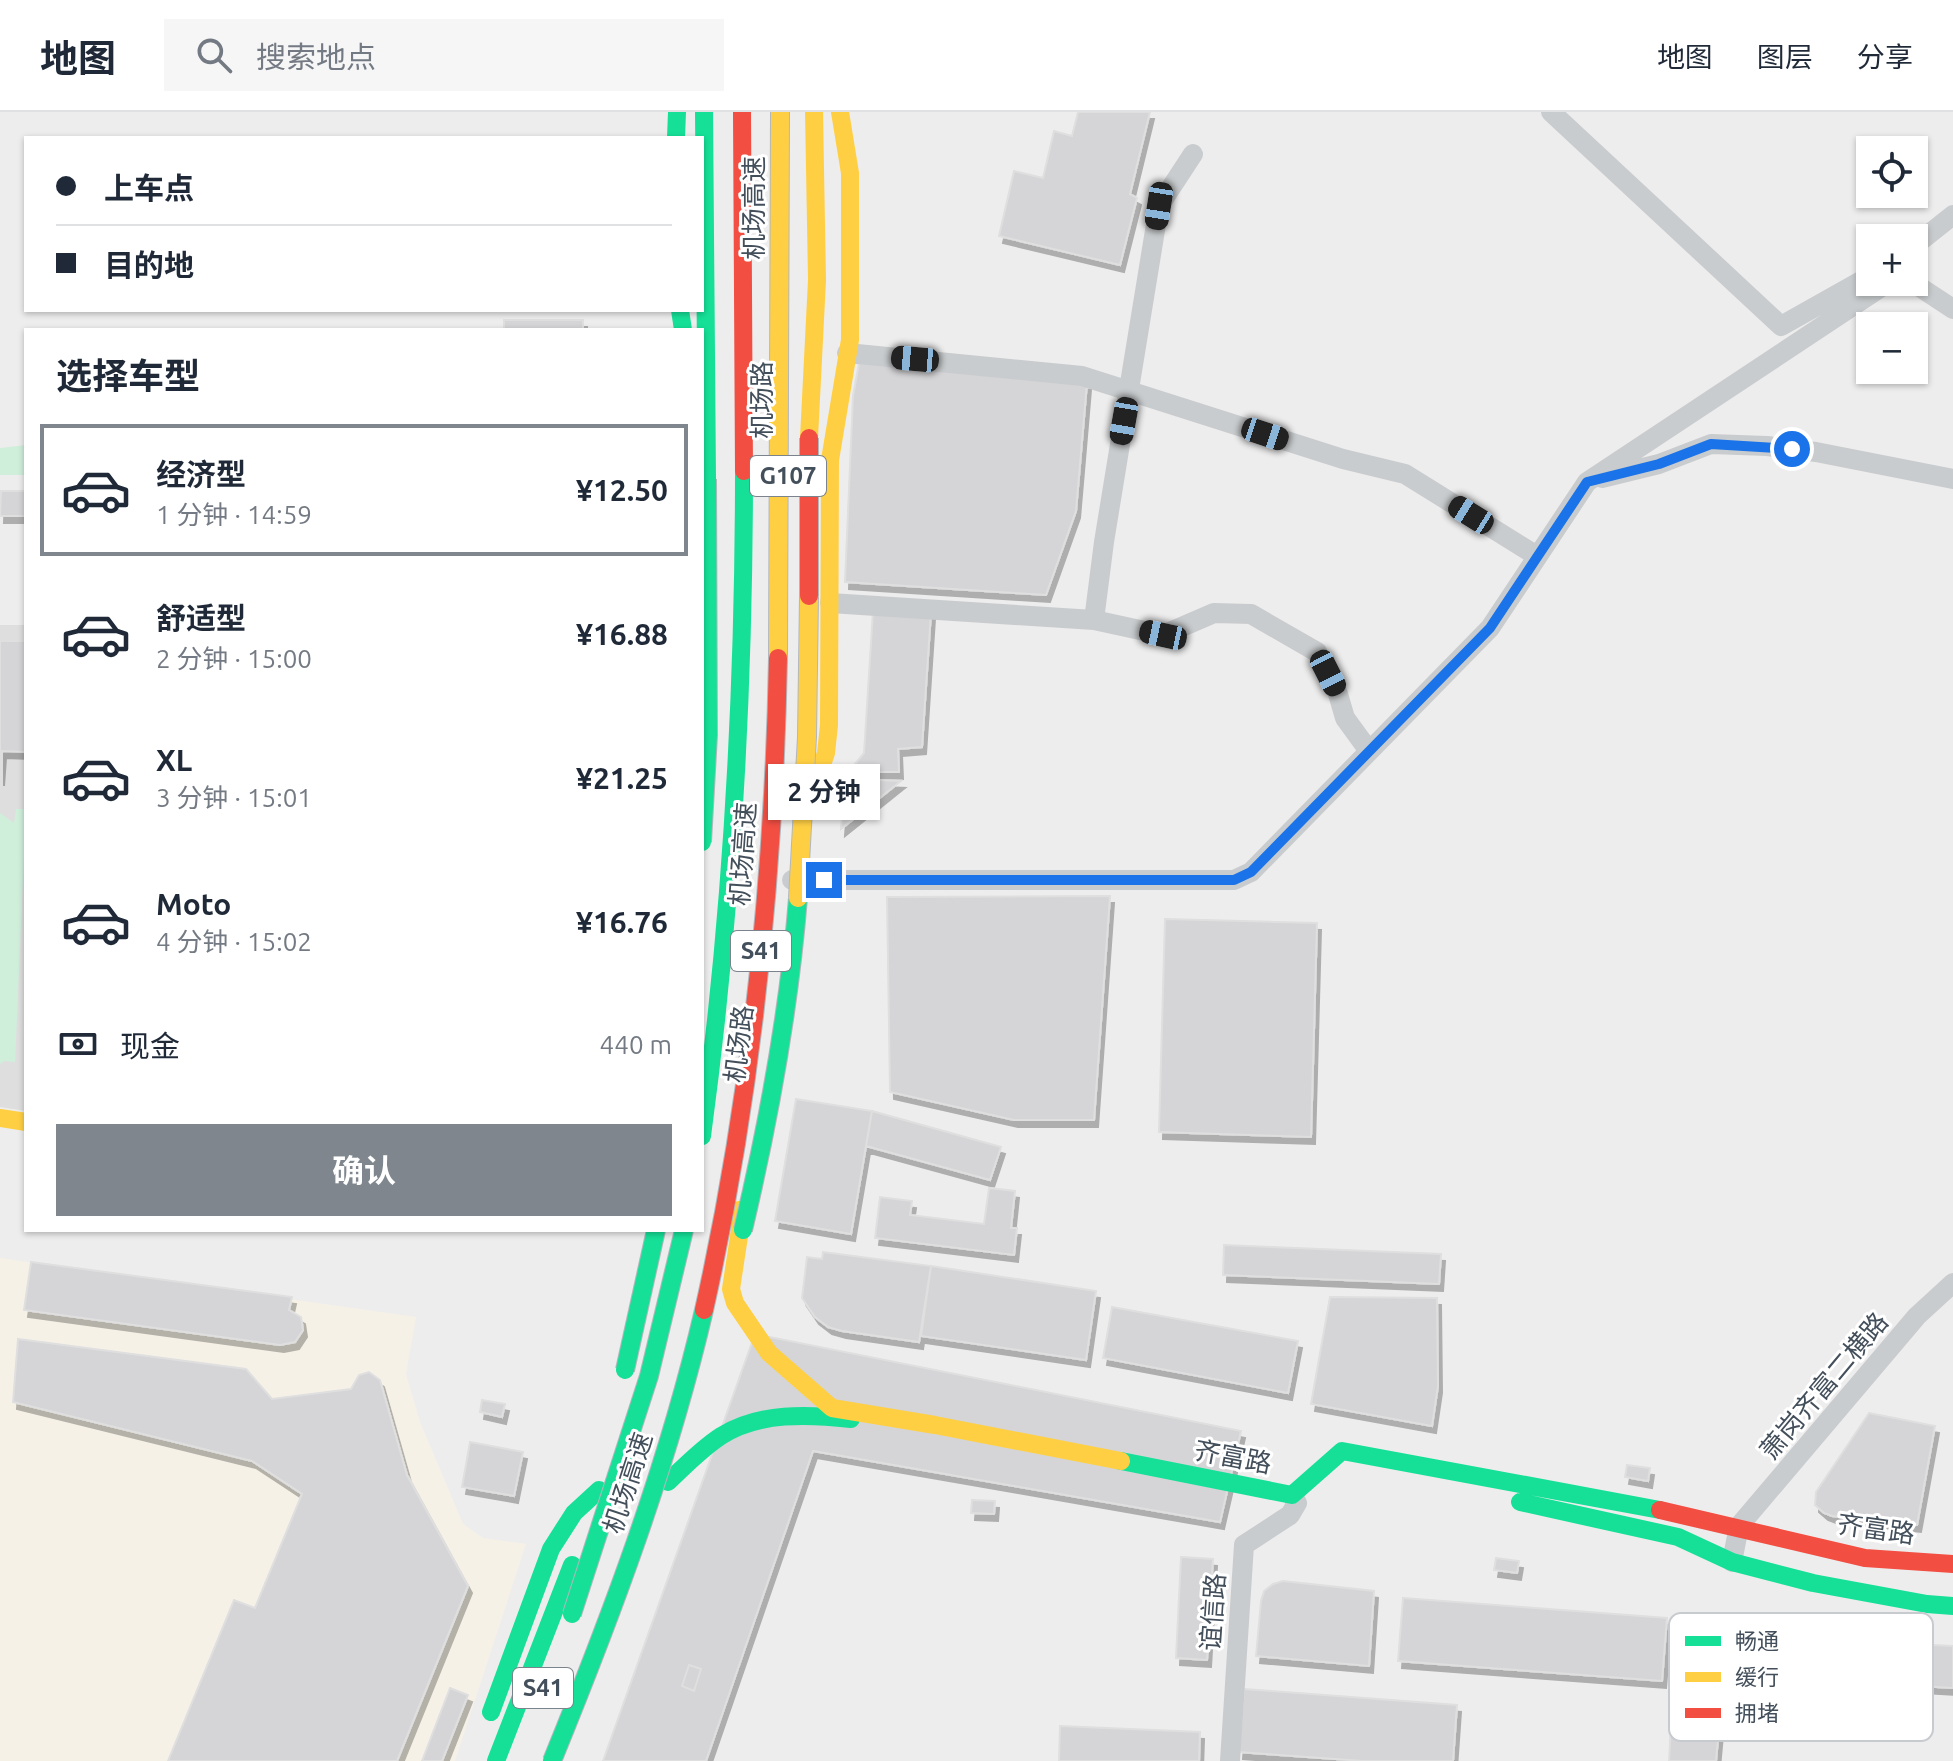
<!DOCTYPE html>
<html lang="zh">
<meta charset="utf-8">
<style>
:root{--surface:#fff;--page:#f6f6f7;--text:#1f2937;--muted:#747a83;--line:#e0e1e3;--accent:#7f868e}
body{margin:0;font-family:Ubuntu,"Noto Sans SC",sans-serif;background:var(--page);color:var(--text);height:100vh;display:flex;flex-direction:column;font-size:30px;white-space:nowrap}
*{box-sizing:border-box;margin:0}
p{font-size:26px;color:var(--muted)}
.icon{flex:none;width:44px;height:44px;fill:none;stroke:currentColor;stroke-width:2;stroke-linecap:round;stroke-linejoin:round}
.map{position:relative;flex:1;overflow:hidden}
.side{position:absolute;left:24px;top:216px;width:680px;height:904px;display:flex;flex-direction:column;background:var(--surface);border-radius:0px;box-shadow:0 2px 6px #0004}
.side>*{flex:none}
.hud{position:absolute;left:24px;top:24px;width:680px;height:176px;border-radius:0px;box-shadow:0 2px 6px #0004;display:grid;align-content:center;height:176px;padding:0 32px;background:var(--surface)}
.tools{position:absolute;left:1856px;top:24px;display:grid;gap:16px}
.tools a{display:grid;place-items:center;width:72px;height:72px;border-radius:0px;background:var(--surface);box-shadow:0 2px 6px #0004;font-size:40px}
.end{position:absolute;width:36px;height:36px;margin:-18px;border:10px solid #1a73e8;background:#fff;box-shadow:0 0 0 4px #fff}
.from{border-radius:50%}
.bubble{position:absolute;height:56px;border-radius:0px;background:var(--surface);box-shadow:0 2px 6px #0004;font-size:26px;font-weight:700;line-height:56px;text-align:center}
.car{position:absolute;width:24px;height:48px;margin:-24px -12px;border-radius:10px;box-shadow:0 0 6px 2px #0007;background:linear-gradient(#222 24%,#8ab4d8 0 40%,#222 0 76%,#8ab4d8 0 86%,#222 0)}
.hud b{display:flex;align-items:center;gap:28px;height:76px;font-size:30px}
.hud b+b{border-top:2px solid var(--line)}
.hud i{width:20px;height:20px;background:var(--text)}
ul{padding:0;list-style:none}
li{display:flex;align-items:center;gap:24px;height:132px;margin:0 16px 12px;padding:0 16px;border:4px solid transparent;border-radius:0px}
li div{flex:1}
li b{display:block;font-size:30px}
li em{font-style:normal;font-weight:700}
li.active{border-color:var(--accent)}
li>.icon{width:72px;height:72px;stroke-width:1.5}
h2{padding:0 32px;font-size:36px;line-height:96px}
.pay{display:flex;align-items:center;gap:20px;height:88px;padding:0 32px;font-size:30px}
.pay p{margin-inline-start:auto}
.button{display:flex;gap:16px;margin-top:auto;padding:16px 32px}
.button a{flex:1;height:92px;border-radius:0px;background:var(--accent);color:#fff;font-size:32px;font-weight:700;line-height:92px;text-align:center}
header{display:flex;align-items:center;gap:48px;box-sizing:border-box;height:112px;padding:0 40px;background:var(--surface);border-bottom:2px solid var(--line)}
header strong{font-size:38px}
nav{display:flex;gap:44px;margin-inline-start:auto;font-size:28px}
.search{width:560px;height:72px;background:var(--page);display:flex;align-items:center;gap:20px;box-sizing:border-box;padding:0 28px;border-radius:0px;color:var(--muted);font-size:30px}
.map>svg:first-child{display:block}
.commercial{fill:#f6f1e7}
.education{fill:#dfdedf}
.green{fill:#cfefdb}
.building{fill:#d5d5d7;stroke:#dfdfe0;stroke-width:2;filter:url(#shadow)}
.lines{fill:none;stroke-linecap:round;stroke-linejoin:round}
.street{stroke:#c9ccce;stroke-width:20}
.fast{stroke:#16e098;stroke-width:18}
.slow{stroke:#ffcf43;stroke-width:18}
.jam{stroke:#f24e42;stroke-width:18}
.fast-bridge-casing{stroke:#b2b7bd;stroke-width:20;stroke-linecap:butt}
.slow-bridge-casing{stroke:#b2b7bd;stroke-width:20;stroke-linecap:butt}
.jam-bridge-casing{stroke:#b2b7bd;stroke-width:20;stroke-linecap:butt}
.fast-bridge{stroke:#16e098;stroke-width:18}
.slow-bridge{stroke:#ffcf43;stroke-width:18}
.jam-bridge{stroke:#f24e42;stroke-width:18}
.route{stroke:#1a73e8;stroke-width:10}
.labels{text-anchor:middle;stroke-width:6;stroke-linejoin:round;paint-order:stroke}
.shield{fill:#fff;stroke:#7b848c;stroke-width:2}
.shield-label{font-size:24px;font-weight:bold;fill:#434f5b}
.street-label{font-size:26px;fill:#434f5b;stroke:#fff}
.key{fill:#fff;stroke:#c7cace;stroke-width:2}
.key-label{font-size:22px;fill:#434f5b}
</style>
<header>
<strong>地图</strong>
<div class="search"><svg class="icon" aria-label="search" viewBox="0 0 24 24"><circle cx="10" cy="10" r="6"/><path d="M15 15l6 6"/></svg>搜索地点</div>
<nav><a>地图</a><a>图层</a><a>分享</a></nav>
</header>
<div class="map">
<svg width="1953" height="1649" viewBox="0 0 1953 1649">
<defs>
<filter id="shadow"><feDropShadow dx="4" dy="7" stdDeviation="0" flood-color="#0004"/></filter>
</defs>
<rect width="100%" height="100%" fill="#eeeded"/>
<!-- commercial -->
<path class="commercial" d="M0,1146L416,1205L406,1262L420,1310L463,1412L483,1426L526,1432L455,1649H0Z"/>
<!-- education -->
<path class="education" d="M0,513H26V999L0,995Z"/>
<!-- green -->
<path class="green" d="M26,333V363H0V336Z
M16,697H26L15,950L4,949L0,952V701L14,711Z"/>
<!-- building -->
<path class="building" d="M1078,0H1150L1130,82L1137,86L1120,153L999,124L1014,59L1043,66L1054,19L1072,24Z
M504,208H583V218H504Z
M859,251L1087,271L1076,399L1046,483L845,470L853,284Z
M1,379H26V404H0Z
M873,499L931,500L922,635L898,637L899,660H862L854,667L901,669L841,717L845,664L864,641Z
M0,529H26V640L2,639L0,667Z
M1110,784L1094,1008H1014L890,980L887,785Z
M1165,807L1317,811L1311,1025L1159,1020Z
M796,987L872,999L851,1122L775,1109Z
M872,999L1001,1035L990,1068L866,1034Z
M989,1076L1015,1079L1011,1116H1017L1014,1143L875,1126L880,1085L912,1089L910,1103L984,1112Z
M1224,1133L1441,1142L1439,1172L1223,1163Z
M823,1140L931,1154L919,1230L842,1219L828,1215L815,1205L802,1186L807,1145L822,1147Z
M31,1150L292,1185L289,1198L301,1205L303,1218L295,1230L280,1233L24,1198Z
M931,1154L1096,1179L1086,1248L921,1224Z
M1330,1185L1437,1186L1438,1274L1432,1314L1311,1292Z
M1112,1195L1298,1229L1288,1281L1103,1246Z
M755,1222L1241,1319L1220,1410L813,1339L706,1649H603Z
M18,1227L246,1257L272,1287L351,1277L359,1263L369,1260L380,1268L407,1363L468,1474L397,1649H168L234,1488L255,1496L302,1382L252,1349L13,1290Z
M482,1288L505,1292L502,1305L480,1300Z
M1869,1301L1935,1314L1917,1413L1832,1404L1824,1401L1815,1393L1816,1380Z
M470,1330L523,1340L514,1384L462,1375Z
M1627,1353L1650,1356L1648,1369L1625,1365Z
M972,1388L995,1389L994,1402L971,1401Z
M1181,1445L1213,1447L1207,1548L1176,1546Z
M1496,1446L1519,1449L1517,1461L1494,1458Z
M1283,1469L1374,1479L1369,1554L1256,1544L1261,1489L1264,1479L1273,1472Z
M1403,1486L1667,1506L1662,1569L1398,1549Z
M1806,1526L1953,1534V1576L1804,1567Z
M689,1553L701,1557L694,1579L682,1574Z
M450,1576L468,1583L442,1649H422Z
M1244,1577L1457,1593L1453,1649H1363L1239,1640Z
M1671,1612L1719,1616L1716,1649H1669Z
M1060,1614L1200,1620L1199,1649H1059Z"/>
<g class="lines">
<!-- street -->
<path class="street" d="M1551,0L1781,214L1870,164
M1914,134L1953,103
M1912,170L1953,197
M847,241L1082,264L1343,347L1405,362L1537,444
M1602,366L1659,352L1711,332L1767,334L1816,340L1953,367
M830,491L1094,508L1163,523L1214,501L1251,502L1317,540L1338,582L1345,606L1369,639
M1094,508L1104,430L1159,94L1193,42
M792,768H1234L1251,760L1490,516L1587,370L1889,170
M1732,1450L1739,1414L1917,1204L1953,1171
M1230,1649L1244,1433L1290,1403L1297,1391L1292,1383"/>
<!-- fast -->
<path class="fast" d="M704,0L707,367
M676,26L677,0
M680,198L683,218
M702,1024C732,802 744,583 744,359
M1121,1349L1292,1383L1342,1339L1660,1398
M668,1370C685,1354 701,1337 721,1324C759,1300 808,1302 851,1307
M1520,1390L1678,1425L1732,1450L1813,1471L1927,1492L1953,1494
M491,1600L551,1437L574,1401L599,1378
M496,1649L572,1453"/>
<!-- slow -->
<path class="slow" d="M809,326L817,168L814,0
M812,681L826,641L829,613L830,348L850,228V61L840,0
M0,1006L26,1010
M739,1098L740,1118L731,1177L735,1191L769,1241L832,1296L935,1313L1121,1349"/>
<!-- jam -->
<path class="jam" d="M742,0L744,359
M1660,1398L1865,1446L1953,1452"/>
<defs>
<path id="fast-bridge" d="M702,730L708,623L707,367
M743,1118C769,1008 789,899 798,786
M625,1258L656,1118
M572,1502L649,1264L684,1118
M552,1649C612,1502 668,1353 704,1198"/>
<path id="slow-bridge" d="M778,546L780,0
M798,786L807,625L809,484"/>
<path id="jam-bridge" d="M809,326V484
M704,1198C752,984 774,765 778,546"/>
</defs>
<!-- fast-bridge casing -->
<use href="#fast-bridge" class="fast-bridge-casing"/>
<!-- slow-bridge casing -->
<use href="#slow-bridge" class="slow-bridge-casing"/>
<!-- jam-bridge casing -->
<use href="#jam-bridge" class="jam-bridge-casing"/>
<!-- fast-bridge -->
<use href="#fast-bridge" class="fast-bridge"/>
<!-- slow-bridge -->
<use href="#slow-bridge" class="slow-bridge"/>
<!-- jam-bridge -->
<use href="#jam-bridge" class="jam-bridge"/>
</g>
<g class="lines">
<!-- route -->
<path class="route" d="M824,768H1234L1251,760L1490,516L1587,370L1659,352L1711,332L1792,337"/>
</g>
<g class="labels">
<!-- shield labels -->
<g class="shield">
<rect x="750" y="344" width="76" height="40" rx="6"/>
<rect x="731" y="819" width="60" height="40" rx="6"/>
<rect x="513" y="1556" width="60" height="40" rx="6"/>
</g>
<g class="shield-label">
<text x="788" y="372">G107</text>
<text x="761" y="847">S41</text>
<text x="543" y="1584">S41</text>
</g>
<!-- street labels -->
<g class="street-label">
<text transform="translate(754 96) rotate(-90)" y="9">机场高速</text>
<text transform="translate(762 288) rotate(-90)" y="9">机场路</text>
<text transform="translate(743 742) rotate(-86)" y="9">机场高速</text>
<text transform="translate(739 932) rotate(-83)" y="9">机场路</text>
<text transform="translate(1824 1274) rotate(-50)" y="9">萧岗齐富二横路</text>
<text transform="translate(1233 1345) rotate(11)" y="9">齐富路</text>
<text transform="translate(628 1371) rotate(-72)" y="9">机场高速</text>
<text transform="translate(1876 1417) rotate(8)" y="9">齐富路</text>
<text transform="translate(1213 1500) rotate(-86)" y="9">谊信路</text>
</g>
</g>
<!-- legend -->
<rect x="1669" y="1501" width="264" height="128" rx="12" class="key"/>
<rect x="1685" y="1524" width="36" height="10" fill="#16e098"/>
<rect x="1685" y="1560" width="36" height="10" fill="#ffcf43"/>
<rect x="1685" y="1596" width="36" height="10" fill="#f24e42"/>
<g class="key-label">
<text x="1735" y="1537">畅通</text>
<text x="1735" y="1573">缓行</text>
<text x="1735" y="1609">拥堵</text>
</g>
</svg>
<div class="tools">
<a><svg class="icon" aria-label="locate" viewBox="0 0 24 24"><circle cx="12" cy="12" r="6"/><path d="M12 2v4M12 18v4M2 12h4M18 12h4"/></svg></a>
<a>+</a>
<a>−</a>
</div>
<i class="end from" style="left:1792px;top:337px"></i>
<i class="end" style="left:824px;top:768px"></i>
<div class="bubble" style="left:768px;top:652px;width:112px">2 分钟</div>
<i class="car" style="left:1159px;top:94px;rotate:189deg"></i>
<i class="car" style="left:915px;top:247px;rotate:275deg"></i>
<i class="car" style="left:1124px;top:309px;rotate:190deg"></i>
<i class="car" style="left:1265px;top:322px;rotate:108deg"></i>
<i class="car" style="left:1471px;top:403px;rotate:302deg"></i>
<i class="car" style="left:1163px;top:523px;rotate:282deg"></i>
<i class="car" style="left:1328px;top:561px;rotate:153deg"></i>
<div class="hud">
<b><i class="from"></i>上车点</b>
<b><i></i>目的地</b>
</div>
<section class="side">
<h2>选择车型</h2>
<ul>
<li class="active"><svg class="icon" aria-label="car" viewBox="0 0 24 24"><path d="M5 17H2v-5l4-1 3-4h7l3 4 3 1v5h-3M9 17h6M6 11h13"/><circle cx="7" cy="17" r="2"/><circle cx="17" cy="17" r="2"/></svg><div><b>经济型</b><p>1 分钟 · 14:59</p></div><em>¥12.50</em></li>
<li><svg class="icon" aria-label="car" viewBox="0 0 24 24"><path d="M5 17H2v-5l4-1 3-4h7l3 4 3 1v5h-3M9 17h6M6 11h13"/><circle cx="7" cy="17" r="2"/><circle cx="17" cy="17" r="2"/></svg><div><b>舒适型</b><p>2 分钟 · 15:00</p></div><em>¥16.88</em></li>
<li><svg class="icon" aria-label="car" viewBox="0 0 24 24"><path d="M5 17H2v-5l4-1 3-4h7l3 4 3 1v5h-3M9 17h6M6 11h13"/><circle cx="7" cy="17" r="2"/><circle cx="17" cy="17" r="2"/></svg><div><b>XL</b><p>3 分钟 · 15:01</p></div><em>¥21.25</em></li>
<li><svg class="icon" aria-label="car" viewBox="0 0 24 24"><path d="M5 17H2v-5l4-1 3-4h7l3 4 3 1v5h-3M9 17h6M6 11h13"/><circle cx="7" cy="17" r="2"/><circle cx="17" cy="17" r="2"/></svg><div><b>Moto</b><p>4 分钟 · 15:02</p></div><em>¥16.76</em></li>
</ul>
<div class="pay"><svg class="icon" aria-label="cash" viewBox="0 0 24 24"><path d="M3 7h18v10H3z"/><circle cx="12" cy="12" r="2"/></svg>现金<p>440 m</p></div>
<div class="button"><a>确认</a></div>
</section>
</div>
